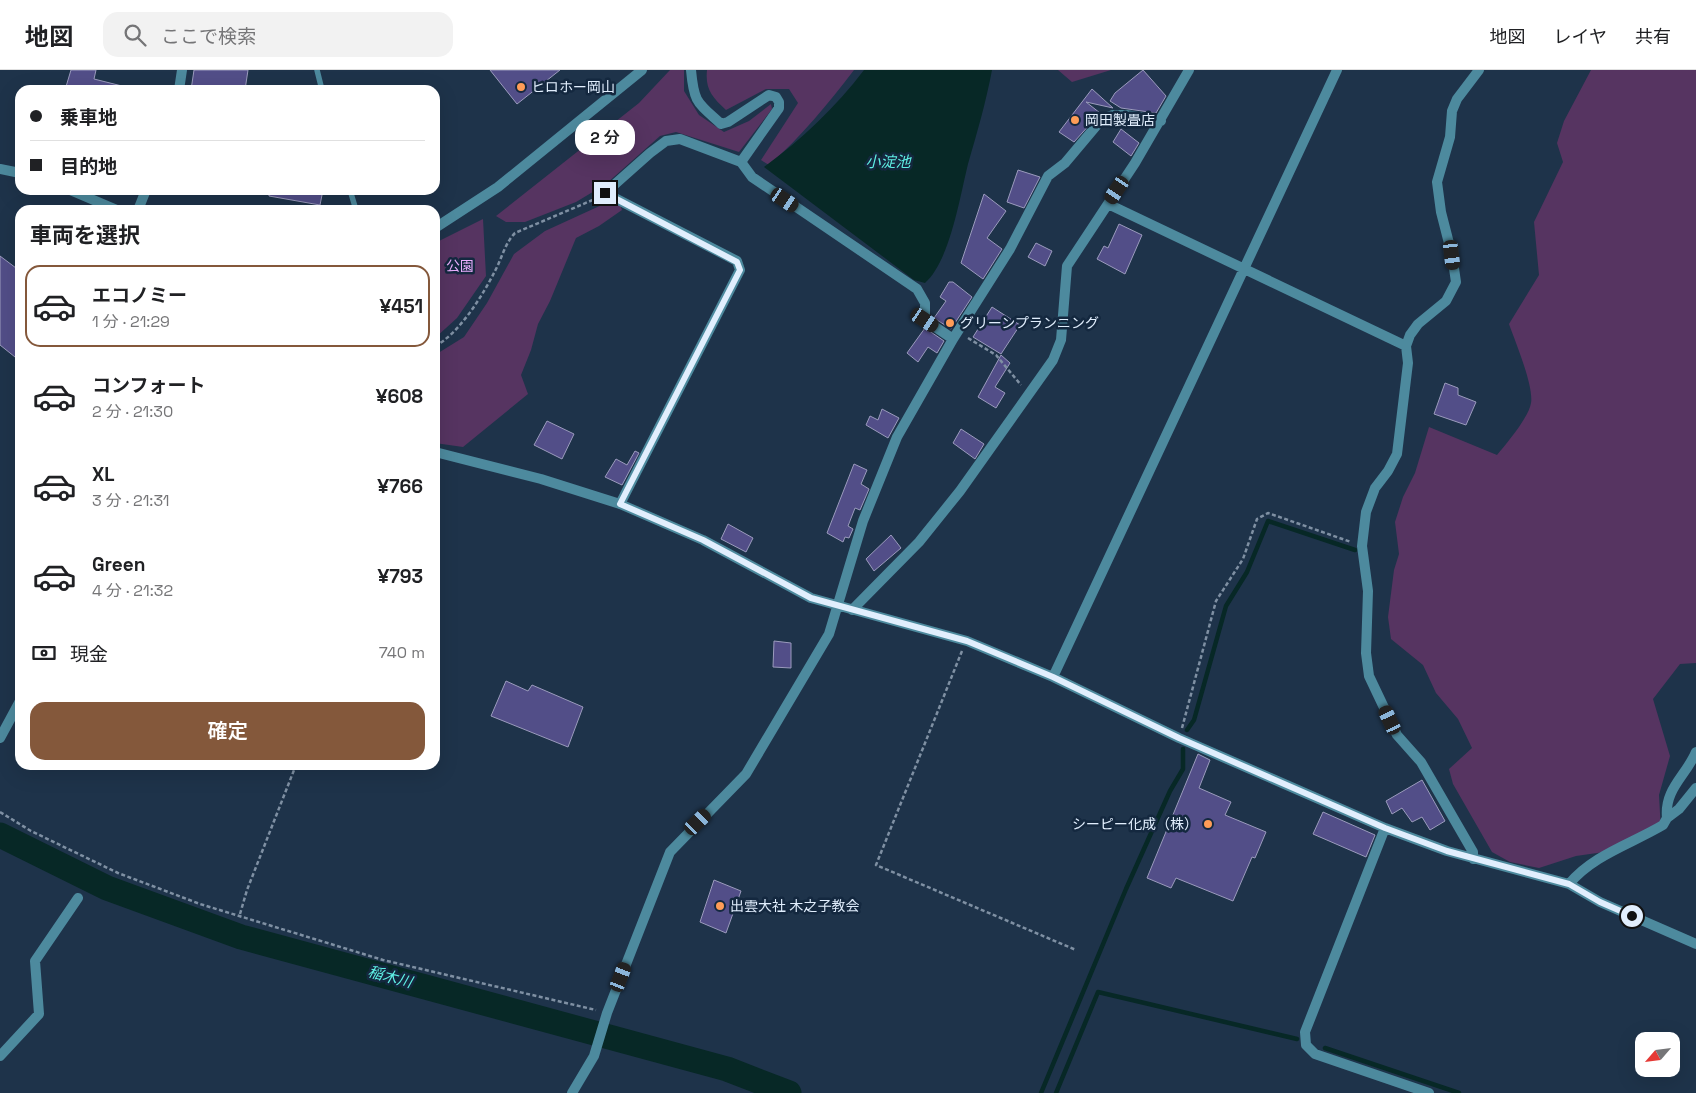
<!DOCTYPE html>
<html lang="ja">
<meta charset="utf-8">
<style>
:root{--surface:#fff;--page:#f2f2f2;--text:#202124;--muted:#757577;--line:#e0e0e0;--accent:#84583b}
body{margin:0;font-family:"Space Grotesk","Noto Sans JP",sans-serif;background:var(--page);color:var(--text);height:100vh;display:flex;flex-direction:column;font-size:19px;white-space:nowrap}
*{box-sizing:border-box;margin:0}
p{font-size:16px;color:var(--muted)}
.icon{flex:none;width:28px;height:28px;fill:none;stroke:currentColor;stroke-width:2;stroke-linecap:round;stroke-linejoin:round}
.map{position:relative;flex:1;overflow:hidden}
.panel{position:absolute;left:15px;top:135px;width:425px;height:565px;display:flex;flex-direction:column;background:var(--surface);border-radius:15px;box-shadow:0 5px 20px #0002}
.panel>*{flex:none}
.banner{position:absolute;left:15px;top:15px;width:425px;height:110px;border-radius:15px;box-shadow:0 5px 20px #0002;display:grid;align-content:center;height:110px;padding:0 15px;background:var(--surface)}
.needle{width:32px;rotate:242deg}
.fabs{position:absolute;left:1635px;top:962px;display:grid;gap:10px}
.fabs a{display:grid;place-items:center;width:45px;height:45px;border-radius:10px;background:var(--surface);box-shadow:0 5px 20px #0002;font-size:25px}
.end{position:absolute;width:22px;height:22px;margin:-11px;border:6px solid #e1eefd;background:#111;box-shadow:0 0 0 2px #111}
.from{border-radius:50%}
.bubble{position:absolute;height:35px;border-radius:15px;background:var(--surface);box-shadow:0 5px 20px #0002;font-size:16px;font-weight:600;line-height:35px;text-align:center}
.car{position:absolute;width:15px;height:30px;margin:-15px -8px;border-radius:6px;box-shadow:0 0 4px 1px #0007;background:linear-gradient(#222 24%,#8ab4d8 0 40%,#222 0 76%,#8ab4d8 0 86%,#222 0)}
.banner b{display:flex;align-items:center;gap:18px;height:48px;font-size:19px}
.banner b+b{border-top:1px solid var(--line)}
.banner i{width:12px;height:12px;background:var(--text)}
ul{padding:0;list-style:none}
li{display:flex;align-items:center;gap:15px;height:82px;margin:0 10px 8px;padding:0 5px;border:2px solid transparent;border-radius:15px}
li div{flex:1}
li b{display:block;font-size:19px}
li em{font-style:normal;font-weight:600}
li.current{border-color:var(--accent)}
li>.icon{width:45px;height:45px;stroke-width:1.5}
h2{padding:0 15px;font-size:22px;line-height:60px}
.pay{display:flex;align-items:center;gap:12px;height:55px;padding:0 15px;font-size:19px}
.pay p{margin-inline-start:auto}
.cta{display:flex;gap:10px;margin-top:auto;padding:10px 15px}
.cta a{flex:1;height:58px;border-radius:15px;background:var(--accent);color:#fff;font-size:20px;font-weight:600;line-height:58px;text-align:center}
header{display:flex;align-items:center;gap:30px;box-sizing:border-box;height:70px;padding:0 25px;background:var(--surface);border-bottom:1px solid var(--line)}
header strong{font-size:24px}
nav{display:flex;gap:28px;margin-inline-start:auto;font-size:18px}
.search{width:350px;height:45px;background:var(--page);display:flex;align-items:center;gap:12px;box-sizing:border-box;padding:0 18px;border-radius:15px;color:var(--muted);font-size:19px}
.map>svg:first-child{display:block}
.green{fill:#563461}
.water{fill:#072826}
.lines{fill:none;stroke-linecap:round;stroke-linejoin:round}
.stream{stroke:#072826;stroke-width:4.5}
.river{stroke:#072826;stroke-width:25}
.building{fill:#524e88;stroke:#9b9bbd}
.path{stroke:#7f90a3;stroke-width:2.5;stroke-dasharray:4 2.5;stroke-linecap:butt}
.service{stroke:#4d8a9e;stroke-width:5.5}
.minor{stroke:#4d8a9e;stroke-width:10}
.tertiary{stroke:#4d8a9e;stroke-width:10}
.route{stroke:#e1eefd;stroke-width:6}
.poi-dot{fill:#fe9c57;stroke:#14283f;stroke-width:2}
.labels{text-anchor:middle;stroke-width:5;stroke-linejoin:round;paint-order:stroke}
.poi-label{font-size:14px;fill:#e1eefd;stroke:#14283f;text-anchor:start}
.park-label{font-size:14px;fill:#e9aefd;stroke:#14283f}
.water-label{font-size:15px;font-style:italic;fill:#5ff0e5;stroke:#14283f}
</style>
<header>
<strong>地図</strong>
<div class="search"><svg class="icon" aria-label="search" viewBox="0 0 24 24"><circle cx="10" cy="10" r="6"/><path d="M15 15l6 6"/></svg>ここで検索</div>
<nav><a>地図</a><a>レイヤ</a><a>共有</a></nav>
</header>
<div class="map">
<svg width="1696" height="1023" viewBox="0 0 1696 1023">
<rect width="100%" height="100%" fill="#1e334a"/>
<!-- green -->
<path class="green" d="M670,0H684V21L699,45L724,62L749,51L771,34L772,39L739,82L676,62L660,66L606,114L576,132L525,152H506L496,146L639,33Z
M707,0H854C828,34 801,67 769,95L761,90L798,33L789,19H766L726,40C712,27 705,19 707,0Z
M1058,0H1111L1072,12Z
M1591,0H1696V593L1680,594L1653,629L1670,686L1659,725L1661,761L1618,780L1576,786L1539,798L1510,792L1492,782L1453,714L1449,699L1472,678L1458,649L1436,623L1423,595L1391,569L1388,547L1394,500L1399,484L1395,452L1403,427L1415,403L1429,357L1497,385C1506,374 1529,347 1531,333C1534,316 1515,271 1509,254L1539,205L1534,152L1563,92L1557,73L1564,51Z
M617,128L622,140L599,156L576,168L550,231L538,254L531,280L521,305L528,324L463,377L435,373V285L464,267L487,233L514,184L545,161Z
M483,149L486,206L457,248L435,268V173Z"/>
<!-- water -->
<path class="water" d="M864,0H992C986,32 977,63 968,94C960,126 950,191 925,213L914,210L764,97C801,70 836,37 864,0Z"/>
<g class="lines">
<!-- stream -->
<path class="stream" d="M1187,660L1194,650L1226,536L1247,502L1268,451L1355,480
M1325,978L1459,1023
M1041,1023L1126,819L1170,721L1183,699V679
M1056,1023L1098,922L1297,969"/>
<!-- river -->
<path class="river" d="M0,765L107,818L241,867L727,999L789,1023"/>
</g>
<!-- building -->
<path class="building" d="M71,0H96L94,9L122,16V20H65Z
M194,0H248L245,20H191Z
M490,0H560L517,34Z
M1143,0L1166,26L1156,43L1121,38L1110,31L1115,23Z
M1092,19L1113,38L1086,32L1100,43L1074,72L1059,62Z
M1121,59L1139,73L1131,86L1113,72Z
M1018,100L1040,107L1024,138L1007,132Z
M269,120H323L320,135L269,126Z
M984,124L1006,141L987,168L1002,179L983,209L961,193Z
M1119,154L1142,165L1125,204L1097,189L1104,176L1108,178Z
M1036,173L1052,181L1045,196L1028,187Z
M0,186L20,201V291L0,275Z
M949,212H953L972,227L951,259L934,248L946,231L940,227Z
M992,237L1020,255L1001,284L973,267Z
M925,258L944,271L937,283L928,277L918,292L907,283Z
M1001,285L1010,293L995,317L1005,323L996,338L978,327Z
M1445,313L1458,318V325L1476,332L1466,355L1434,344Z
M882,339L899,348L888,368L866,355L870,346L878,350Z
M547,351L574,364L562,389L534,375Z
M961,359L984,374L975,389L953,373Z
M635,381L639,383L622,415L605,407L616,389L627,395Z
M854,394L867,400L861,414L869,419L860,440L855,438L848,456L853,459L849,468L845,467L843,472L827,463Z
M728,454L753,468L746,482L721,469Z
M891,465L901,478L874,501L866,489Z
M774,571L791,573V598L773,597Z
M506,611L528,621L532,615L583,637L568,677L491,646Z
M1198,684L1210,690L1199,718L1231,732L1225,745L1266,762L1255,788L1252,787L1233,831L1176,808L1171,818L1147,808Z
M1422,710L1445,751L1430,760L1422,747L1412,752L1402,738L1392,744L1386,731Z
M1323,742L1375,765L1366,787L1313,764Z
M714,810L741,821L726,863L700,852Z"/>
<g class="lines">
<!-- path -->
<path class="path" d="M968,268L996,285L1021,315
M435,276C459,264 483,225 495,201C502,188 505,173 515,163L595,129
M962,581L876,795L1076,880
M1182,658L1216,531L1243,489L1257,449L1268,443L1351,472
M0,742L31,761L118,803L200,834L383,890L596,940
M240,844L247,820L296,695"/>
<!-- service -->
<path class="service" d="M317,0L322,20
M350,120L356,140"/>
<!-- minor -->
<path class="minor" d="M691,0C694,33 697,32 721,54L728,52L769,25L776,27L779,32V38L741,92
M1108,134L1406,276
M435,382L541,409L620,434L703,470L811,528L967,571L1053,607L1179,668L1385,758L1447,781L1569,814L1600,832L1696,874
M620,434L740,200L737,191L605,123L650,83L666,71L680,69L741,92L752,107L917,219L925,233V250L953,269
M852,540L919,472L960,421L1053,290L1061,270L1067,196L1135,93L1189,0
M1053,607L1337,0
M0,668L20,631
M1667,748C1664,719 1686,706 1696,682
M1385,758L1305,962L1306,975L1315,984L1429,1023
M1473,789V782L1421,692L1397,665L1369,606L1366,583L1368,521L1362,476L1366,442L1375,418L1388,401L1397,384L1408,293L1406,276L1410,265L1418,254L1446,231L1456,212L1452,185L1441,142L1437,112L1450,67L1452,41L1457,29L1479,0
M1569,814C1593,785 1631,774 1663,755L1667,748L1679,739L1696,718
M0,986L39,944L35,891L78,828
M572,1023L594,986L607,943L670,782L746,704L829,564L863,451L897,367L953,269L1010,179L1048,106L1065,93L1102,49L1113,45H1126L1161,51"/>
<!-- tertiary -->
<path class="tertiary" d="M179,20L182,0
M0,99L20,103
M70,120L117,140
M138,140L146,120
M435,158L498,117L642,0"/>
</g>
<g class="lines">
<!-- route -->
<path class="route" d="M605,123L737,192L740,200L620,434L703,470L811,528L967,571L1053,607L1179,668L1385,758L1447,781L1569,814L1600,832L1632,846"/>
</g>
<!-- markers -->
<g class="poi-dot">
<circle cx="521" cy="17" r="5"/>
<circle cx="1075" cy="50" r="5"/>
<circle cx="950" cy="253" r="5"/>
<circle cx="1208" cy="754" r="5"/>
<circle cx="720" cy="836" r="5"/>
</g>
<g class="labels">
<!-- poi labels -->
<g class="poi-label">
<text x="531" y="22">ヒロホー岡山</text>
<text x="1085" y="55">岡田製畳店</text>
<text x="960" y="258">グリーンプランニング</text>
<text x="1198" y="759" text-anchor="end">シーピー化成（株）</text>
<text x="730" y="841">出雲大社 木之子教会</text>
</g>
<!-- park labels -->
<g class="park-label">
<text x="460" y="201">公園</text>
</g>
<!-- water labels -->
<g class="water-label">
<text x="888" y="97">小淀池</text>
<text transform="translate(390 907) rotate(15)" y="5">稲木川</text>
</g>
</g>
</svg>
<div class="fabs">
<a><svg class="needle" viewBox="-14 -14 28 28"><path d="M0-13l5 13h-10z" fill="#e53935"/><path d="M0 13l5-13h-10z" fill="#757577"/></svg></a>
</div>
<i class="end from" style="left:1632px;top:846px"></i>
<i class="end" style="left:605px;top:123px"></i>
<div class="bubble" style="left:575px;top:50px;width:60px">2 分</div>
<i class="car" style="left:1117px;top:120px;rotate:214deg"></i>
<i class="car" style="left:785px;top:130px;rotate:124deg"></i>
<i class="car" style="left:1452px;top:185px;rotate:173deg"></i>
<i class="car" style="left:925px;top:250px;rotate:124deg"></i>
<i class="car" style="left:1390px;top:650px;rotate:335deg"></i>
<i class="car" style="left:698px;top:752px;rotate:46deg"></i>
<i class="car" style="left:621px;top:907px;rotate:21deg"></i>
<div class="banner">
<b><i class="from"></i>乗車地</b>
<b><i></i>目的地</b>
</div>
<section class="panel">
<h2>車両を選択</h2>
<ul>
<li class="current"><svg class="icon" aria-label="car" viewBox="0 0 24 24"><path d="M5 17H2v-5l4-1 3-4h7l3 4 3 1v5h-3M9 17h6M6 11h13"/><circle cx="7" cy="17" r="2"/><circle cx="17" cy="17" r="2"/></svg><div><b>エコノミー</b><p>1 分 · 21:29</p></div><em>¥451</em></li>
<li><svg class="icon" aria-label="car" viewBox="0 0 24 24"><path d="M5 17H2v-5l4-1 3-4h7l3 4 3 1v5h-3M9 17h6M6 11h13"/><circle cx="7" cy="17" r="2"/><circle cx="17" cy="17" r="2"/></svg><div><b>コンフォート</b><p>2 分 · 21:30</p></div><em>¥608</em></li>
<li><svg class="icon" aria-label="car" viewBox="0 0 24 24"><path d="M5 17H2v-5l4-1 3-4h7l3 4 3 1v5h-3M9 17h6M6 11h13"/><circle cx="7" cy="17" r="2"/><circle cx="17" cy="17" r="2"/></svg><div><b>XL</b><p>3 分 · 21:31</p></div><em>¥766</em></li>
<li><svg class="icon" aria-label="car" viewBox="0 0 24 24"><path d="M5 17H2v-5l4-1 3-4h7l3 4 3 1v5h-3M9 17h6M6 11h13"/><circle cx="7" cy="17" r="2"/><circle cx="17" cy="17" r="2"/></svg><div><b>Green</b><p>4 分 · 21:32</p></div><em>¥793</em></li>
</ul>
<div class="pay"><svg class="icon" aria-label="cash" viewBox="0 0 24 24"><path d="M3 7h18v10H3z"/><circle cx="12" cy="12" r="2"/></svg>現金<p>740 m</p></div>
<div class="cta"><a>確定</a></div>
</section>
</div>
